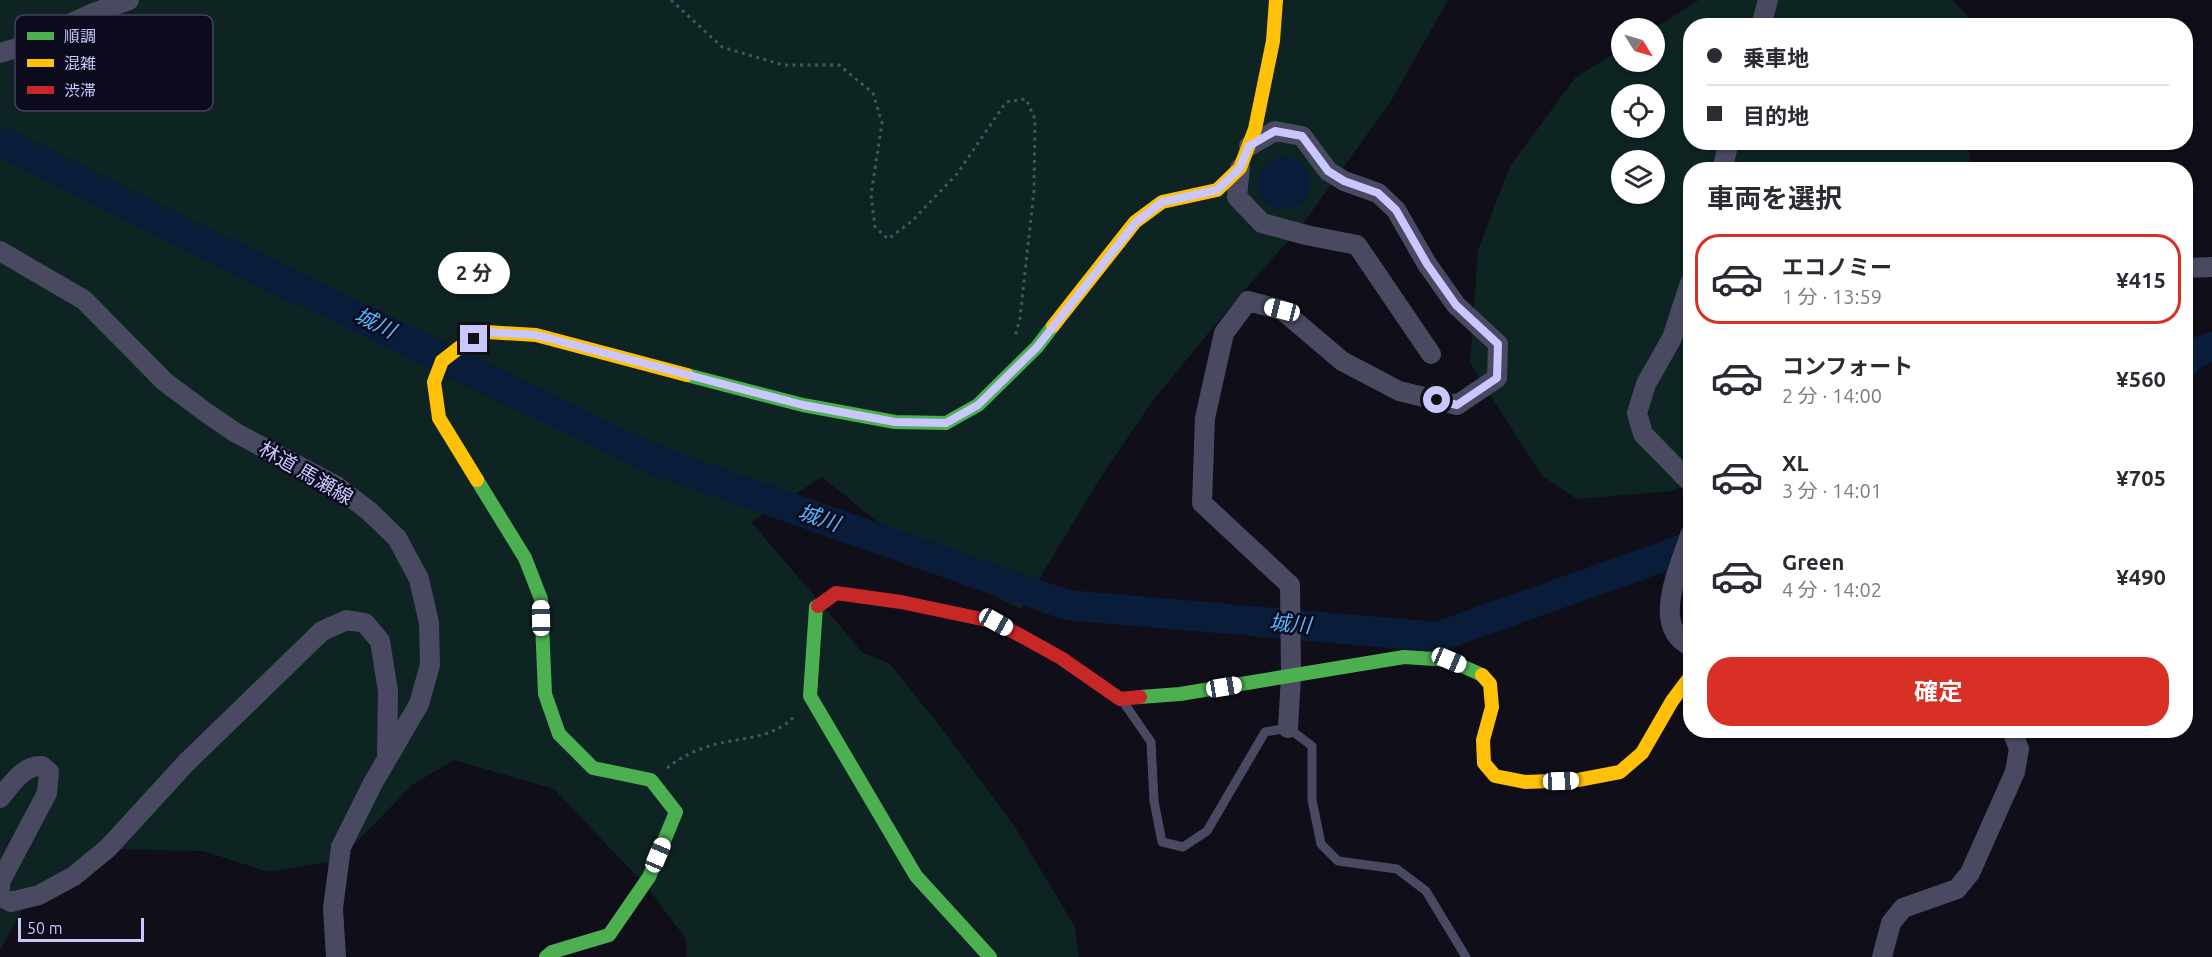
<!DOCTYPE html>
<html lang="ja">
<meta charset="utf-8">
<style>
:root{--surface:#fff;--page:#f7f7f7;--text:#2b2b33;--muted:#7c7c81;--line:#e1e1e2;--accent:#d93025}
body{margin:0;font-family:Ubuntu,"Noto Sans JP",sans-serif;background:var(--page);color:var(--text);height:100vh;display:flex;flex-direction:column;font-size:22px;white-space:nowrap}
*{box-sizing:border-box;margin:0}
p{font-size:20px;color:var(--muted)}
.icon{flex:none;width:33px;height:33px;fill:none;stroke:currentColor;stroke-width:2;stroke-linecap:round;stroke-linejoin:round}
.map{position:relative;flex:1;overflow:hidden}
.drawer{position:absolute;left:1683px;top:162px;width:510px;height:576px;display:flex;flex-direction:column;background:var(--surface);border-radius:24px;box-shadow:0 2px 4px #0004}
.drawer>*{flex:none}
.top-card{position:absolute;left:1683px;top:18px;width:510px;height:132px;border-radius:24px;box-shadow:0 2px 4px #0004;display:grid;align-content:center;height:132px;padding:0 24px;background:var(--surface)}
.needle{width:39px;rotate:127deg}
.buttons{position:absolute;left:1611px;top:18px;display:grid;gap:12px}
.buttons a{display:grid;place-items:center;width:54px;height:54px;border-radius:50%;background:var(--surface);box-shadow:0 2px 4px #0004;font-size:30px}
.scale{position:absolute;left:18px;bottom:15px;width:126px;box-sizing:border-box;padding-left:6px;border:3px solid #cac6ff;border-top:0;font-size:16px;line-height:21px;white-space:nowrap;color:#cac6ff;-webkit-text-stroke:4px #0c0a1d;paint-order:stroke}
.end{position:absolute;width:27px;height:27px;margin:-14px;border:8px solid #cac6ff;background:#111;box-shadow:0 0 0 3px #111}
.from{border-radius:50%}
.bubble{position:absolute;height:42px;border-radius:21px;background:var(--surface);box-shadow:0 2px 4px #0004;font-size:20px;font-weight:700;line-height:42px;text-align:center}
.car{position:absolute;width:18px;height:36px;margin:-18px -9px;border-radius:8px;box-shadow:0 0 4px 2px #0007;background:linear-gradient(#fff 24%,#345 0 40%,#fff 0 76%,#345 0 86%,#fff 0)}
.top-card b{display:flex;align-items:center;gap:21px;height:57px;font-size:22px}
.top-card b+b{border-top:2px solid var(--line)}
.top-card i{width:15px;height:15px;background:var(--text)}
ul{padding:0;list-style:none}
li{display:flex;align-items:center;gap:18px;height:90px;margin:0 12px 9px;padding:0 12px;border:3px solid transparent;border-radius:24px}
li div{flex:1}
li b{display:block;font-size:22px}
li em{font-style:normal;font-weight:700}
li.on{border-color:var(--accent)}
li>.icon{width:54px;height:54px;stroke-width:1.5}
h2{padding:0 24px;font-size:27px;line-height:72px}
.button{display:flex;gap:12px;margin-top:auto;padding:12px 24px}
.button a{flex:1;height:69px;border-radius:24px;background:var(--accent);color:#fff;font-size:24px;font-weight:700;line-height:69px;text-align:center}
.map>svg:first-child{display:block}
.green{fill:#0d2423;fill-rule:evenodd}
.water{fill:#091d3b}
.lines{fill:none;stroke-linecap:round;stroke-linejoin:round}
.river{stroke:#091d3b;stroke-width:30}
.path{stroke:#445461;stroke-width:3;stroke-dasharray:3 4.5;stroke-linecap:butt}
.lane{stroke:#494962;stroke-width:9}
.street{stroke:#494962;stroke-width:20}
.fast{stroke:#4caf50;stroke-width:14}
.slow{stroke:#ffc107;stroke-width:14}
.jam{stroke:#c62828;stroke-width:14}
.route{stroke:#cac6ff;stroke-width:8}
.labels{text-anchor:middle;stroke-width:5;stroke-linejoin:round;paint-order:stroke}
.street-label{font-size:20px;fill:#cac6ff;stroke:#0c0a1d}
.water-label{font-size:21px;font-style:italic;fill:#54b8ff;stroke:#0c0a1d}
.key{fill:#0c0a1d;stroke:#454261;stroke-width:1.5}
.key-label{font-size:16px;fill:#cac6ff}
</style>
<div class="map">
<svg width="2212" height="957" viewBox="0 0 2212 957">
<rect width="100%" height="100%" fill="#100e19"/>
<!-- green -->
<path class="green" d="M0,0H1448L1391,101L1300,228L1238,297L1151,403L1099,480L1021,609L930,564L822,477L751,522L863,653L889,663L946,734L1015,827L1075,927L1079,957H687L686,939L647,887L554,789L454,760L412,785L339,860L268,872L203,851L105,849L33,891L0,950Z
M1699,0H1953L1968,17V26H1690V142L1969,143L1970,169L1690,170V483L1672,491L1577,499L1542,476L1470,363L1478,250L1510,166L1575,78L1621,49L1622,62H1654V28ZM1622,94H1654V128H1622ZM1622,160H1654V194H1622Z"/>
<!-- water -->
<path class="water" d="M1258 183a26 26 0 1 1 52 0a26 26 0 1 1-52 0Z"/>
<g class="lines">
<!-- river -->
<path class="river" d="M0,141L204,243L657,461L1067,605L1437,637L1690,547
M2186,362L2195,353L2212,347"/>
<!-- path -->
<path class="path" d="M671,0L722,47L783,65H839L873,93L882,123L871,195L875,227L888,239L912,221L957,174L1006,102L1026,99L1035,119L1034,191L1020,318L1015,337
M667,768C680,758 693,751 709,746C738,737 776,740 796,714"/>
<!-- lane -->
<path class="lane" d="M1124,703L1151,742L1154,801L1162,842L1183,847L1207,831L1265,732L1288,728L1312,746V800L1321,844L1338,861L1397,869L1426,891L1466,957"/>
<!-- street -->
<path class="street" d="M1761,26L1768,0
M0,53L17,48L91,14L129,0
M1249,146L1275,131L1302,136L1328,171L1344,181L1378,193L1396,210L1427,264L1456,305L1498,344L1497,378L1457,405L1399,391L1342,361L1282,310L1248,301L1224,333L1205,418L1202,503L1290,585L1291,676L1288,728
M1240,168L1237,197L1262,223L1306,235L1357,245L1431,354
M1722,170L1729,142
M0,251L84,300L165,382L204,411L236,433L335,485L369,511L397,538L419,579L429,623L430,665L419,704L373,783L341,847L333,908L336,957
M2186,268L2212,267
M1690,283L1672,338L1646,384L1637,413L1643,434L1690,482
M1690,535C1680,567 1650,626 1690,646
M0,798C12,784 23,765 42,766L49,772L47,793L0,882V896L11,902L39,895L74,876L108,848L186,763L322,631L347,620L365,623L380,641L388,691L387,757
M1882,957L1891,923L1903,908L1957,889L1970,873L2015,772L2019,749L2012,730"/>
<!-- fast -->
<path class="fast" d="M687,375L803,405L895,422L946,423L978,405L1037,347L1053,326
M477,480L525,558L541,599L545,694L559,734L593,768L651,780L676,812L649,877L609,935L552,952L546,957
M818,606L816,607L810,696L916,876L990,957
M1140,697L1180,694L1404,657L1449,660L1482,675"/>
<!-- slow -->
<path class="slow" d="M1053,326L1135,222L1162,202L1217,190L1240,168L1255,129L1273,41L1276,0
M477,480L439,418L434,382L442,361L460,347L487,332L536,335L687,375
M1482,675L1490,684L1492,707L1483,740L1484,763L1495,776L1525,782L1578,780L1620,772L1642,753L1672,701L1690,677"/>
<!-- jam -->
<path class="jam" d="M818,606L836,593L901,602L996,622L1061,658L1120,699L1140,697"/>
</g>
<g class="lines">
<!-- route -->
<path class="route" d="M474,339L487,332L536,335L803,405L895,422L946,423L978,405L1037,347L1136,222L1162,202L1217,190L1240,168L1249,146L1275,131L1302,136L1328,171L1344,181L1378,193L1396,210L1427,264L1456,305L1498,344L1497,378L1457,405L1437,400"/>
</g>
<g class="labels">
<!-- street labels -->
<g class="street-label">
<text transform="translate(306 473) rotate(30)" y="7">林道 馬瀬線</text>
</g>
<!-- water labels -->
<g class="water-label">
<text transform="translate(375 323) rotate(26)" y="7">城川</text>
<text transform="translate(819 518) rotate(19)" y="7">城川</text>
<text transform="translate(1290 624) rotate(5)" y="7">城川</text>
</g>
</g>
<!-- legend -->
<rect x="15" y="15" width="198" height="96" rx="9" class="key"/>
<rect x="27" y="32" width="27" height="8" fill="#4caf50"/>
<rect x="27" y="59" width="27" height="8" fill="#ffc107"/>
<rect x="27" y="86" width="27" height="8" fill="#c62828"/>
<g class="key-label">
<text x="64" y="42">順調</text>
<text x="64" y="69">混雑</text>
<text x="64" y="96">渋滞</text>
</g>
</svg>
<div class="buttons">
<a><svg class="needle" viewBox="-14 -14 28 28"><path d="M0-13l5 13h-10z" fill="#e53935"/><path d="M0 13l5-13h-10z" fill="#7c7c81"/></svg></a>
<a><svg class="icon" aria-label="locate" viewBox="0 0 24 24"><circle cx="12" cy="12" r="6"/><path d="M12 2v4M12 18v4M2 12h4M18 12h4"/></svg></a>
<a><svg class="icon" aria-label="layers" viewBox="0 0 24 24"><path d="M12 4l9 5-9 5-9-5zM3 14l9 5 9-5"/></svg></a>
</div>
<div class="scale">50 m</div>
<i class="end from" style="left:1437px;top:400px"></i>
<i class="end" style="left:474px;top:339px"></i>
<div class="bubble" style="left:438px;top:252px;width:72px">2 分</div>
<i class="car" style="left:1282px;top:310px;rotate:284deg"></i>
<i class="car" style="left:541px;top:618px;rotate:359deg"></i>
<i class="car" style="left:996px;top:622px;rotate:119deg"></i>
<i class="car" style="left:1449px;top:660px;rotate:113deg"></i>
<i class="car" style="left:1224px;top:687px;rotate:81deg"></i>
<i class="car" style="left:1561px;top:781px;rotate:88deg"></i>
<i class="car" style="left:658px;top:855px;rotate:23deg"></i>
<div class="top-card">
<b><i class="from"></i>乗車地</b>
<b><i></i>目的地</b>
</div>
<section class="drawer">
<h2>車両を選択</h2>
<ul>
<li class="on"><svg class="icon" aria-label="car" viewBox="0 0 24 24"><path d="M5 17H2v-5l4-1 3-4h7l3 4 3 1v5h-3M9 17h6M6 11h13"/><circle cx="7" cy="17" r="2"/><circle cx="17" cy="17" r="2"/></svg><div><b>エコノミー</b><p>1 分 · 13:59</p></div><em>¥415</em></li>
<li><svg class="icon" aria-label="car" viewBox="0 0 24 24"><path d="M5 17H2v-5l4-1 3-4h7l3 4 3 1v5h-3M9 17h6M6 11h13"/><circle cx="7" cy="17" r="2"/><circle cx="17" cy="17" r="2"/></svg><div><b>コンフォート</b><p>2 分 · 14:00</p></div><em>¥560</em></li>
<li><svg class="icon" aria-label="car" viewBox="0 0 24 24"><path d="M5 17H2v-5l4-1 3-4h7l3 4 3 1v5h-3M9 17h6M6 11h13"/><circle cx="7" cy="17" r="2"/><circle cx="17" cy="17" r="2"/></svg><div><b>XL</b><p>3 分 · 14:01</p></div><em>¥705</em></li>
<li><svg class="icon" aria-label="car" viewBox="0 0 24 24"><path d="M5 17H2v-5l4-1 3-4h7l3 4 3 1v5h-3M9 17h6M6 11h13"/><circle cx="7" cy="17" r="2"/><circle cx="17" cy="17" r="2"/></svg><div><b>Green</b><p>4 分 · 14:02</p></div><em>¥490</em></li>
</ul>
<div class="button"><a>確定</a></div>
</section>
</div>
